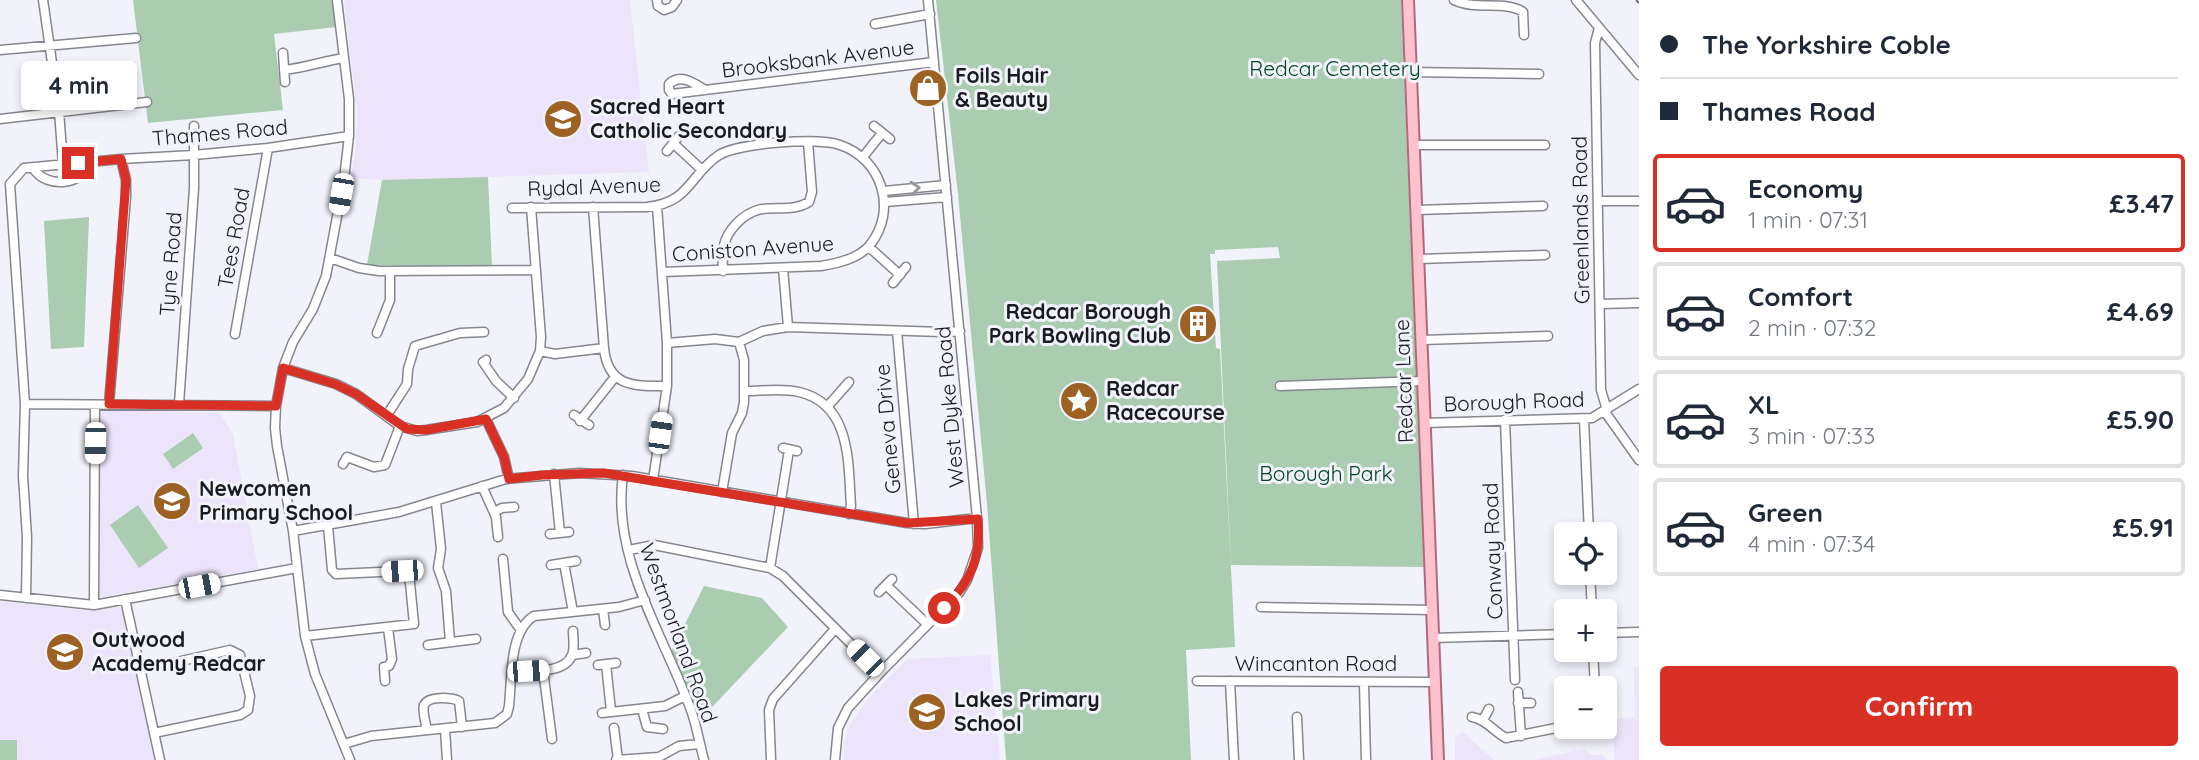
<!DOCTYPE html>
<meta charset="utf-8">
<style>
:root{--surface:#fff;--page:#f6f6f7;--text:#1f2937;--muted:#747a83;--line:#e0e1e3;--accent:#d93025}
body{margin:0;font-family:Quicksand,sans-serif;background:var(--page);color:var(--text);height:100vh;display:flex;flex-direction:column;font-size:26px;white-space:nowrap}
*{box-sizing:border-box;margin:0}
p{font-size:23px;color:var(--muted)}
.icon{flex:none;width:38px;height:38px;fill:none;stroke:currentColor;stroke-width:2;stroke-linecap:round;stroke-linejoin:round}
.map{position:relative;flex:1;overflow:hidden}
.side{display:flex;flex-direction:column;background:var(--surface);width:560px}
.side>*{flex:none}
.guide{display:grid;align-content:center;height:154px;padding:0 21px;background:var(--surface)}
.tools{position:absolute;left:1554px;top:522px;display:grid;gap:14px}
.tools a{display:grid;place-items:center;width:63px;height:63px;border-radius:7px;background:var(--surface);box-shadow:0 4px 10px #0003;font-size:35px}
.end{position:absolute;width:32px;height:32px;margin:-16px;border:9px solid #d93025;background:#fff;box-shadow:0 0 0 4px #fff}
.from{border-radius:50%}
.bubble{position:absolute;height:49px;border-radius:7px;background:var(--surface);box-shadow:0 4px 10px #0003;font-size:23px;font-weight:800;line-height:49px;text-align:center}
.car{position:absolute;width:21px;height:42px;margin:-21px -10px;border-radius:9px;box-shadow:0 0 5px 2px #0007;background:linear-gradient(#fff 24%,#345 0 40%,#fff 0 76%,#345 0 86%,#fff 0)}
.guide b{display:flex;align-items:center;gap:24px;height:66px;font-size:26px}
.guide b+b{border-top:2px solid var(--line)}
.guide i{width:18px;height:18px;background:var(--text)}
ul{padding:0;list-style:none}
li{display:flex;align-items:center;gap:21px;height:98px;margin:0 14px 10px;padding:0 7px;border:4px solid var(--line);border-radius:7px}
li div{flex:1}
li b{display:block;font-size:26px}
li em{font-style:normal;font-weight:800}
li.current{border-color:var(--accent)}
li>.icon{width:63px;height:63px;stroke-width:1.5}
.cta{display:flex;gap:14px;margin-top:auto;padding:14px 21px}
.cta a{flex:1;height:80px;border-radius:7px;background:var(--accent);color:#fff;font-size:28px;font-weight:800;line-height:80px;text-align:center}
main{display:flex;flex:1;min-height:0}
.map>svg:first-child{display:block}
.education{fill:#ece4fa}
.green{fill:#aacdb2}
.lines{fill:none;stroke-linecap:round;stroke-linejoin:round}
.minor-casing{stroke:#86878e;stroke-width:11}
.major-casing{stroke:#ae6c7a;stroke-width:14}
.minor{stroke:#fff;stroke-width:8}
.major{stroke:#fec1cd;stroke-width:10}
.rail{stroke:#727378;stroke-width:2;stroke-dasharray:10 5;stroke-linecap:butt}
.oneway{stroke:#98989a}
.route{stroke:#d93025;stroke-width:9}
.labels{text-anchor:middle;stroke-width:6;stroke-linejoin:round;paint-order:stroke}
.street-label{font-size:21px;fill:#1a1b1e;stroke:#f1f2fa}
.park-label{font-size:21px;fill:#004720;stroke:#f1f2fa}
.poi-label{font-size:21px;font-weight:bold;fill:#1a1b1e;stroke:#f1f2fa;text-anchor:start}
</style>
<main>
<div class="map">
<svg width="1639" height="760" viewBox="0 0 1639 760">
<rect width="100%" height="100%" fill="#f1f2fa"/>
<!-- education -->
<path class="education" d="M344,0H630L649,172L382,180L351,178L356,146L357,110Z
M106,410L220,413L233,434L258,569L102,597L99,591V414Z
M0,601L81,610L118,607L122,610L154,760H0Z
M990,655L1000,760H844V745L850,724L866,701L907,659Z
M1634,667H1639V760H1615L1612,719L1635,717Z
M1463,732L1494,760H1455V738Z
M1584,749L1591,755H1602L1608,760H1534Z"/>
<!-- green -->
<path class="green" d="M133,0H332L336,27L274,34L283,110L148,123Z
M936,0H1401L1424,567L1231,565L1217,261L1280,258L1278,247L1215,250V254H1210L1216,348L1220,349L1235,647L1186,650L1191,760H1006L987,504L958,194Z
M488,177L492,267L367,265L382,180Z
M89,217L84,347L51,349L44,221Z
M193,433L203,448L173,469L163,454Z
M138,505L168,548L139,568L110,525Z
M704,586L762,598L788,627L699,721L671,652Z
M0,740H17V760H0Z"/>
<g class="lines">
<defs>
<path id="minor" d="M43,0L59,111L63,164
M337,0L349,99V136L344,179L326,276L313,309L293,342L283,368L276,406L275,428L277,446L293,531L305,636L315,674L350,760
M657,0L658,6L664,10L672,7L677,0
M1454,0C1476,11 1505,0 1523,12L1524,35
M1576,0L1639,75
M875,24L930,14
M1599,28L1595,43L1601,390L1607,410
M0,50L136,38
M283,53L285,82
M284,70C305,68 323,61 344,58
M1411,72L1539,74
M705,90C694,83 681,73 669,84V90L672,94L934,62
M0,119L147,102
M874,126L890,139
M673,143L702,170
M1414,145H1545
M667,151L679,136
M863,157L882,133
M33,168C47,190 84,185 93,161
M884,191L946,185
M1598,201H1639
M885,202L947,197
M593,207L604,348C608,388 635,386 667,386
M512,208L647,207C690,203 689,175 719,155C738,143 819,137 840,145C882,159 898,210 870,245C858,259 838,263 821,266L662,272
M1417,210L1543,206
M869,247L900,275
M330,258L359,268L379,271L536,270
M1419,259L1545,255
M783,268L788,327
M723,271C722,251 722,239 736,224C763,196 784,217 809,202L812,192L808,142
M893,283L906,267
M1600,304L1639,303
M897,331L914,524
M377,333L390,300V271
M235,334L268,148
M1422,340L1548,336
M667,343L715,339L739,342L763,331L788,327L942,332L960,331
M540,351L555,354L604,348
M486,360L483,362L496,381L514,398
M283,368L336,384L356,394L400,426L417,431L426,430L477,422L504,408L528,379L540,351L541,337L531,207
M1280,386L1423,381
M745,391C762,391 782,388 799,392C852,404 848,464 851,506L849,514
M25,404L276,406
M109,404L126,197V180L121,159
M179,404L194,188V126
M827,407L849,382
M1605,412L1639,460
M387,415L407,384L408,369L415,346L460,333L484,332
M574,415L589,425
M486,419L504,457L509,479
M1584,419L1589,534
M1505,420L1515,680
M580,421L615,377
M1425,423L1592,418L1639,389
M783,448L797,451
M343,464L347,457L374,467L385,465L400,426
M554,474L560,533
M623,475C611,560 665,636 692,713C697,728 700,745 704,760
M653,480L667,386V343L657,206
M482,486L496,517L498,537
M722,492L732,433L742,413L744,402V360L739,342
M436,502L441,549L438,568L446,591L450,642
M494,512L502,508L514,507
M293,531L399,512L506,479L579,473L632,476L907,523L925,524L977,518
M550,534L569,532
M629,550L654,545L770,568L783,576L880,673
M503,559L508,612L520,629
M564,563L573,612
M551,565L576,561
M770,568L789,450
M1590,572L1592,611
M886,585L927,624
M879,592L892,579
M0,595L94,605L297,568
M26,598L27,537L23,476L25,404L10,184L24,168L121,159L194,155L268,148L349,136
M125,599L160,760
M94,605L95,405
M1261,607L1432,610
M603,609L605,625
M1605,633L1639,632
M305,636L414,624L410,583L407,574L402,571L336,574L332,570L328,526
M1433,638L1566,634
M428,645L476,639
M1593,649L1595,688
M572,655L586,653
M606,664L611,711
M598,665L616,663
M141,670L230,650L240,655L250,696L248,710L240,715L154,733
M543,670L552,739
M513,672C530,671 565,674 572,655C575,648 573,638 573,631
M385,681L384,667L389,666L392,659L388,628
M1197,681L1435,682
M1230,681L1234,760
M1364,683L1366,760
M1518,692L1521,736
M1518,703H1531
M642,709L647,727L663,729
M602,713L665,706L685,696
M1297,717L1299,760
M1472,717C1486,719 1494,732 1506,738L1566,726
M1483,720L1489,709
M614,728L618,760
M445,729L447,760
M427,730C426,724 422,711 424,705C429,695 452,698 459,701L462,727
M344,744L371,736L495,723L507,714L509,706C512,678 509,631 534,616L619,607L645,600
M616,760L659,757L679,746L699,744
M771,760L769,710L773,699L835,629
M835,760L838,728L848,708L880,673L959,593L967,580L978,548L977,518L928,0"/>
<path id="major" d="M1408,0L1438,760"/>
</defs>
<!-- minor casing -->
<use href="#minor" class="minor-casing"/>
<!-- major casing -->
<use href="#major" class="major-casing"/>
<!-- minor -->
<use href="#minor" class="minor"/>
<!-- major -->
<use href="#major" class="major"/>
<!-- rail -->
<path class="rail" d="M1636,0L1639,3"/>
</g>
<!-- one-way arrows -->
<defs><path id="oneway-chevron" d="M-2-3.5L2.5 0L-2 3.5" fill="none" stroke-width="1.6" stroke-linecap="round" stroke-linejoin="round" transform="scale(1.75)"/></defs>
<use class="oneway" href="#oneway-chevron" transform="translate(915 188) rotate(-5)"/>
<g class="lines">
<!-- route -->
<path class="route" d="M78,163L121,159L126,180L109,404L276,406L283,368L335,384L356,394L407,429L426,430L486,419L504,457L509,479L542,475L604,473L907,523L978,519C981,558 972,580 944,608"/>
</g>
<!-- icons -->
<defs>
<symbol id="shop-disc" viewBox="-11 -11 22 22"><circle r="9.5" fill="#9d6123" stroke="#f1f2fa"/><path d="M-5-2.5h2.3a2.7 3.5 0 0 1 5.4 0H5L5.5 6h-11ZM-1.5-2.5h3a1.5 2.3 0 0 0-3 0Z" fill="#fff"/></symbol>
<symbol id="school-disc" viewBox="-11 -11 22 22"><circle r="9.5" fill="#9d6123" stroke="#f1f2fa"/><path d="M0-5L7-2L0 1L-7-2ZM-4 1L0 2.5L4 1V4Q0 6-4 4Z" fill="#fff"/></symbol>
<symbol id="building-disc" viewBox="-11 -11 22 22"><circle r="9.5" fill="#9d6123" stroke="#f1f2fa"/><path d="M-4-6H4V6H1V3H-1V6H-4ZM-2.5-4.3h1.7v1.8h-1.7ZM.8-4.3h1.7v1.8H.8ZM-2.5-1h1.7V.8h-1.7ZM.8-1h1.7V.8H.8Z" fill="#fff"/></symbol>
<symbol id="sight-disc" viewBox="-11 -11 22 22"><circle r="9.5" fill="#9d6123" stroke="#f1f2fa"/><path d="M0-6L1.8-2.2L6-1.7L2.9 1.2L3.7 5.4L0 3.3L-3.7 5.4L-2.9 1.2L-6-1.7L-1.8-2.2Z" fill="#fff"/></symbol>
</defs>
<g fill-rule="evenodd">
<use href="#shop-disc" x="906" y="66" width="44" height="44"/>
<use href="#school-disc" x="541" y="97" width="44" height="44"/>
<use href="#building-disc" x="1176" y="302" width="44" height="44"/>
<use href="#sight-disc" x="1057" y="379" width="44" height="44"/>
<use href="#school-disc" x="150" y="479" width="44" height="44"/>
<use href="#school-disc" x="43" y="630" width="44" height="44"/>
<use href="#school-disc" x="905" y="690" width="44" height="44"/>
</g>
<g class="labels">
<!-- street labels -->
<g class="street-label">
<text transform="translate(818 59) rotate(-7)" y="7">Brooksbank Avenue</text>
<text transform="translate(220 133) rotate(-5)" y="7">Thames Road</text>
<text transform="translate(594 187) rotate(-2)" y="7">Rydal Avenue</text>
<text transform="translate(1581 220) rotate(-91)" y="7">Greenlands Road</text>
<text transform="translate(234 238) rotate(-80)" y="7">Tees Road</text>
<text transform="translate(753 249) rotate(-4)" y="7">Coniston Avenue</text>
<text transform="translate(171 264) rotate(-86)" y="7">Tyne Road</text>
<text transform="translate(1404 381) rotate(-92)" y="7">Redcar Lane</text>
<text transform="translate(1514 402) rotate(-2)" y="7">Borough Road</text>
<text transform="translate(950 407) rotate(-95)" y="7">West Dyke Road</text>
<text transform="translate(888 429) rotate(-95)" y="7">Geneva Drive</text>
<text transform="translate(1493 551) rotate(-92)" y="7">Conway Road</text>
<text transform="translate(678 633) rotate(70)" y="7">Westmorland Road</text>
<text x="1316" y="671">Wincanton Road</text>
</g>
<!-- park labels -->
<g class="park-label">
<text x="1335" y="76">Redcar Cemetery</text>
<text x="1326" y="481">Borough Park</text>
</g>
<!-- poi labels -->
<g class="poi-label">
<text x="955" y="83">Foils Hair<tspan x="955" dy="24">&amp; Beauty</tspan></text>
<text x="590" y="114">Sacred Heart<tspan x="590" dy="24">Catholic Secondary</tspan></text>
<text x="1171" y="319" text-anchor="end">Redcar Borough<tspan x="1171" dy="24">Park Bowling Club</tspan></text>
<text x="1106" y="396">Redcar<tspan x="1106" dy="24">Racecourse</tspan></text>
<text x="199" y="496">Newcomen<tspan x="199" dy="24">Primary School</tspan></text>
<text x="92" y="647">Outwood<tspan x="92" dy="24">Academy Redcar</tspan></text>
<text x="954" y="707">Lakes Primary<tspan x="954" dy="24">School</tspan></text>
</g>
</g>
</svg>
<div class="tools">
<a><svg class="icon" aria-label="locate" viewBox="0 0 24 24"><circle cx="12" cy="12" r="6"/><path d="M12 2v4M12 18v4M2 12h4M18 12h4"/></svg></a>
<a>+</a>
<a>−</a>
</div>
<i class="end from" style="left:944px;top:608px"></i>
<i class="end" style="left:78px;top:163px"></i>
<div class="bubble" style="left:21px;top:61px;width:116px">4 min</div>
<i class="car" style="left:341px;top:194px;rotate:190deg"></i>
<i class="car" style="left:660px;top:433px;rotate:8deg"></i>
<i class="car" style="left:95px;top:443px;rotate:181deg"></i>
<i class="car" style="left:402px;top:571px;rotate:266deg"></i>
<i class="car" style="left:199px;top:586px;rotate:79deg"></i>
<i class="car" style="left:865px;top:658px;rotate:315deg"></i>
<i class="car" style="left:528px;top:671px;rotate:87deg"></i>
</div>
<section class="side">
<div class="guide">
<b><i class="from"></i>The Yorkshire Coble</b>
<b><i></i>Thames Road</b>
</div>
<ul>
<li class="current"><svg class="icon" aria-label="car" viewBox="0 0 24 24"><path d="M5 17H2v-5l4-1 3-4h7l3 4 3 1v5h-3M9 17h6M6 11h13"/><circle cx="7" cy="17" r="2"/><circle cx="17" cy="17" r="2"/></svg><div><b>Economy</b><p>1 min · 07:31</p></div><em>£3.47</em></li>
<li><svg class="icon" aria-label="car" viewBox="0 0 24 24"><path d="M5 17H2v-5l4-1 3-4h7l3 4 3 1v5h-3M9 17h6M6 11h13"/><circle cx="7" cy="17" r="2"/><circle cx="17" cy="17" r="2"/></svg><div><b>Comfort</b><p>2 min · 07:32</p></div><em>£4.69</em></li>
<li><svg class="icon" aria-label="car" viewBox="0 0 24 24"><path d="M5 17H2v-5l4-1 3-4h7l3 4 3 1v5h-3M9 17h6M6 11h13"/><circle cx="7" cy="17" r="2"/><circle cx="17" cy="17" r="2"/></svg><div><b>XL</b><p>3 min · 07:33</p></div><em>£5.90</em></li>
<li><svg class="icon" aria-label="car" viewBox="0 0 24 24"><path d="M5 17H2v-5l4-1 3-4h7l3 4 3 1v5h-3M9 17h6M6 11h13"/><circle cx="7" cy="17" r="2"/><circle cx="17" cy="17" r="2"/></svg><div><b>Green</b><p>4 min · 07:34</p></div><em>£5.91</em></li>
</ul>
<div class="cta"><a>Confirm</a></div>
</section>
</main>
